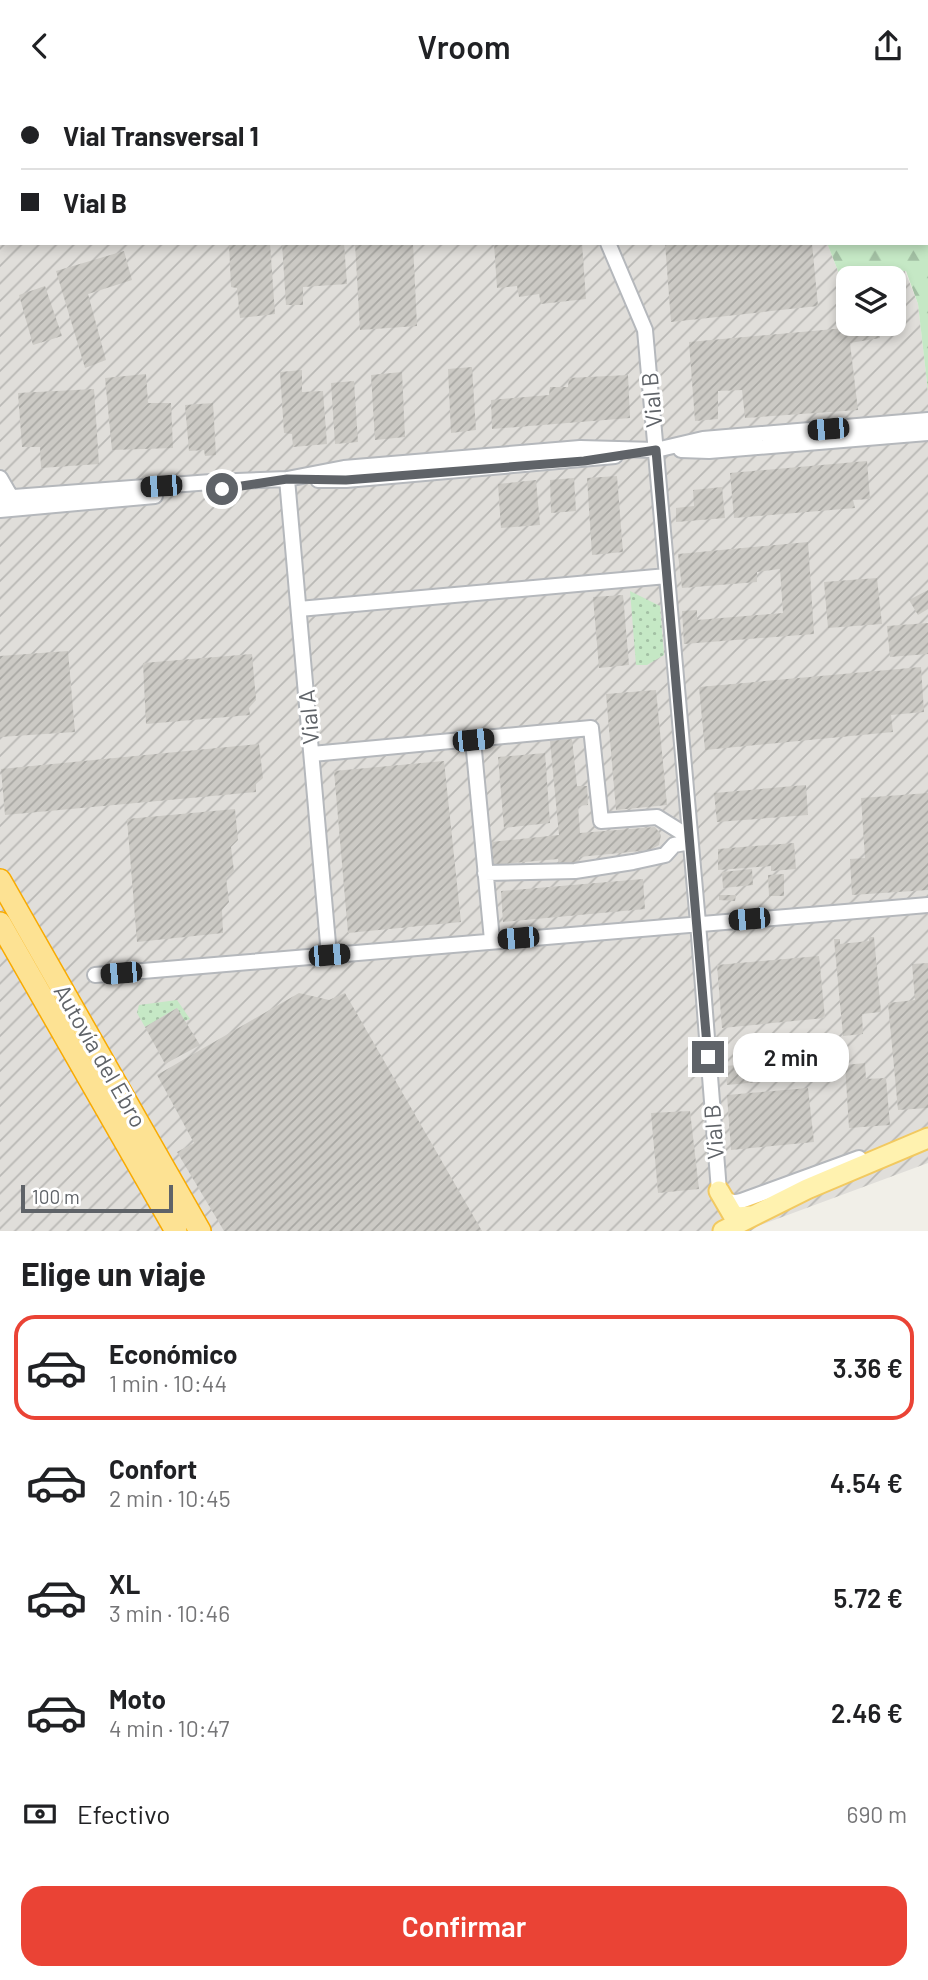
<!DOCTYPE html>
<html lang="es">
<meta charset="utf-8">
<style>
:root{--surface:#fff;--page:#f2f2f2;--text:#202124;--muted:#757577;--line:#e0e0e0;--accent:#ea4335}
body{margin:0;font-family:Barlow,sans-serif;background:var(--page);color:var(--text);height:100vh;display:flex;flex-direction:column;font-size:26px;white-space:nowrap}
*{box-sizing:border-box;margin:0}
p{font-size:23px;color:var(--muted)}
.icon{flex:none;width:38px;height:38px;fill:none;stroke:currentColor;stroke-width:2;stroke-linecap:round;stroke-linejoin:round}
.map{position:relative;height:1140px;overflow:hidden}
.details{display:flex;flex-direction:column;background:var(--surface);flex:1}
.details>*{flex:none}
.hud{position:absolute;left:0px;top:0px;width:929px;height:154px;box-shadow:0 4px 10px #0003;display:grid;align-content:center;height:154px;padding:0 21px;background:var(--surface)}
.tools{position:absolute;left:836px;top:175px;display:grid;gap:14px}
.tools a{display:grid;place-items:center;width:70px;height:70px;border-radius:14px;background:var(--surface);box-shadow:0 4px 10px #0003;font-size:35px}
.scale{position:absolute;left:21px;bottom:18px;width:152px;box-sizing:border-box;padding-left:7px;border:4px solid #5f6368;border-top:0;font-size:19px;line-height:24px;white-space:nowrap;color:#5f6368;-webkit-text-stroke:5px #fff;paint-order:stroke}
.end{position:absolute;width:32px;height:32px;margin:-16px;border:9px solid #5f6368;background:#fff;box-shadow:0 0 0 4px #fff}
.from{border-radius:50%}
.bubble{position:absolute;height:49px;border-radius:21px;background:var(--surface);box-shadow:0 4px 10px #0003;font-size:23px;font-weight:600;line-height:49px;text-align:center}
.car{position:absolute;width:21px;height:42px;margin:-21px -10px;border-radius:9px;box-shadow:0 0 5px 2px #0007;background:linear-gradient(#222 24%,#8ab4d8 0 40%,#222 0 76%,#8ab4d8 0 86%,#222 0)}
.hud b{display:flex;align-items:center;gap:24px;height:66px;font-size:26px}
.hud b+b{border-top:2px solid var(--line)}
.hud i{width:18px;height:18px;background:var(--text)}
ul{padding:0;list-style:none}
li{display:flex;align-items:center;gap:21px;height:105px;margin:0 14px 10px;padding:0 7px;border:4px solid transparent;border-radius:21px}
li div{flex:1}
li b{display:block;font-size:26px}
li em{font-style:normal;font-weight:600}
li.selected{border-color:var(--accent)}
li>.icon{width:63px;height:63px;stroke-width:1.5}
h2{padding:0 21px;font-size:32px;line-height:84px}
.pay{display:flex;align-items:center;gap:18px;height:77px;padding:0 21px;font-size:26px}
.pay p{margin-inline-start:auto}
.button{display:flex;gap:14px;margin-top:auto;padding:14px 21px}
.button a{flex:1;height:80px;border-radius:21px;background:var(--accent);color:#fff;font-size:28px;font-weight:600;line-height:80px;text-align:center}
header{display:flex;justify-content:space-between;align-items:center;height:91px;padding:0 21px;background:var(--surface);font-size:32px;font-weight:600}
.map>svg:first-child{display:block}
.industrial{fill:url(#industrial-furrows);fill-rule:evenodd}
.grass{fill:url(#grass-dots)}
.forest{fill:url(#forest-firs)}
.building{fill:url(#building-hatch)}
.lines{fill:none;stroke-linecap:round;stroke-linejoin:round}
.minor-casing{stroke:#b5b8bc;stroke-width:18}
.major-casing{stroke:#f2c960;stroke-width:23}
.highway-casing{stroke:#f9ab00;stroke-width:24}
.minor{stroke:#fff;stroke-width:14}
.major{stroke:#fff2af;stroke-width:19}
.highway{stroke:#fde293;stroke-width:21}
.route{stroke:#5f6368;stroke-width:9}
.labels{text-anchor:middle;stroke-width:6;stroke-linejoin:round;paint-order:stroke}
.street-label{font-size:23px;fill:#5f6368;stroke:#fff}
</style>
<header><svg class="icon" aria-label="back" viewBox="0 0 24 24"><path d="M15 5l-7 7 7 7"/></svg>Vroom<svg class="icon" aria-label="share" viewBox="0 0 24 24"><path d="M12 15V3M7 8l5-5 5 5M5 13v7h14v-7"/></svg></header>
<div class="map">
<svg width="928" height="1140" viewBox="0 0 928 1140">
<defs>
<pattern id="industrial-furrows" width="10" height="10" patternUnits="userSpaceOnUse" patternTransform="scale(1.75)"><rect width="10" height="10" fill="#e0deda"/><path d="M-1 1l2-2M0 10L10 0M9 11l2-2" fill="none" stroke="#b9b8b5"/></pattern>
<pattern id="grass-dots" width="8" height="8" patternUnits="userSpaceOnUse" patternTransform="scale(1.75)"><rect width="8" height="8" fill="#c5e8c5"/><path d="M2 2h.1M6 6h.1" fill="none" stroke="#a3c0a4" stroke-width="1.8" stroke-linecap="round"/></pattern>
<pattern id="forest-firs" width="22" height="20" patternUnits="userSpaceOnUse" patternTransform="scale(1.75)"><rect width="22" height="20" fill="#c5e8c5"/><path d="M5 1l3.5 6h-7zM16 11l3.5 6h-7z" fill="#a3c0a4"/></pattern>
<pattern id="building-hatch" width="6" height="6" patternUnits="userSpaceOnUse" patternTransform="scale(1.75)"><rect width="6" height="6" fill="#cccac5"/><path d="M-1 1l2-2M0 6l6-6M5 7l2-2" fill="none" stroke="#a9a8a4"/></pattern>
</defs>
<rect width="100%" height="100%" fill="#f1efe8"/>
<!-- industrial -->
<path class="industrial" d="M0,0H764L765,2H2V152H827L840,185L905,180L918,213L928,301V1072L758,1135L751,1140H0ZM849,187H894V233H849Z"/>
<!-- grass -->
<path class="grass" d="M630,500L660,515L664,564L647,574H636Z
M177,909L190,928L184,930L177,917L145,936L137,922L139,914Z"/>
<!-- forest -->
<path class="forest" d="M764,0H928V301L918,213L906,180L840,185L827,152H928V2Z"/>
<!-- building -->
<path class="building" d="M229,152H270L275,223L240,227L237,197L231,196Z
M282,152H344L347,193L303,196V214H286Z
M355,152H413L417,235L360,239Z
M494,152H582L586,208L541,213L539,203L519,206L517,195L497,197Z
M665,152H812L818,215L671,231Z
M124,160L132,189L88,203L106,269L85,277L56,180Z
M45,195L62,245L33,254L19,204Z
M879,234L880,247L850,252L858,319L745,327L742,299L718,300V328L695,330L689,251Z
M472,276L476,339L451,342L448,278Z
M302,279V301L323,300L327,353L293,356L292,343L284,342L280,281Z
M402,281L405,346L375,349L371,284Z
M146,283L148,312H171L173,357L112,359L105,287Z
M628,284L630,327L492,338L491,309L549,304L550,296H568L569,287Z
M354,290L358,351L335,353L331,292Z
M94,298L99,373L41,377L40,356H22L18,302Z
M213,312L216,364L205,365L204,359L189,360L185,314Z
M867,370L870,408L853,409L855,417L734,427L730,382Z
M617,385L623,461L592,464L587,387Z
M574,387L576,420L551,422L550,389Z
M536,389L540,434L501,437L498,393Z
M722,396L725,427L676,431V417L694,415L693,399Z
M808,451L814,543L684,553L682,520L697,519V529L783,522L780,478L757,481V491L682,497L678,463Z
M877,487L882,533L828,537L824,491Z
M928,499V518L918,524L909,509Z
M623,504L629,574L599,577L593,506Z
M928,532V563L890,566L887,535Z
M68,560L75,641L0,646V565Z
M252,563L256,609L249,617L250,624L146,633L143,572Z
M921,576L924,621L891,624L893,641L705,659L699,596Z
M656,599L667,714L616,719L606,603Z
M572,648L577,695H587L588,714L578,715L580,742L655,736L661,744L659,754L650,759L579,766V772L559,774L558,768L493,774L491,751L559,744L550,650Z
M259,653L263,687L256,693V701L5,724L1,678Z
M545,662L550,732L504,737L498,666Z
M444,670L461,831L348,842L334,680Z
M806,694L808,724L717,731L714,702Z
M928,702V799L852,804L850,768L865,767L861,707Z
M235,718L238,749L231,756L234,780L226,787L229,811L222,819L223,842L137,851L127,728Z
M794,752L796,778L771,780V775L718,779V758Z
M752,778L753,794L723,797L722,781Z
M784,783V805H769L768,784Z
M643,788L645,818L503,831L501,800Z
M719,804H736L735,810L719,809Z
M869,846H874L881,921L862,923L863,943L843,945L834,848H840V853L869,850Z
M819,865L825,927L722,937L717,874Z
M928,872V1017L898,1019L888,912L915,909L912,873Z
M299,902L329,909L345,902L482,1140H224L177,1061L194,1052L157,984Z
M177,917L200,954L165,973L145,936Z
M798,969L799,987L727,994L725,975Z
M865,972L866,988L886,987L890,1034L849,1037L845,974Z
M808,997L814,1051L731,1059L727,1004Z
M690,1020L699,1098L658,1102L651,1022Z"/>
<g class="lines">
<defs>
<path id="minor" d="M543,0L544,2
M608,152L645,239L698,832L719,1100C726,1109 730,1113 741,1110L859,1067
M681,359L709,360L928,342
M0,387L15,413
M287,388L329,864
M318,389H346L615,365
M0,407L211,391L287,388L344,377L580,357L656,359L703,348L928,329
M0,419L155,405
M299,518L667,485
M473,649L492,849
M312,663L591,637L601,730L657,726L681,741L689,743
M485,782L575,780L633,771L665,764L674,754L690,751
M95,884L928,814"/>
<path id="major" d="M719,1100L733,1124L737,1126L750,1125
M723,1140L807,1098L928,1047"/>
<path id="highway" d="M0,789L200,1140
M0,832L176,1140"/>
</defs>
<!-- minor casing -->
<use href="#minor" class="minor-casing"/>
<!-- major casing -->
<use href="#major" class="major-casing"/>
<!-- highway casing -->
<use href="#highway" class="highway-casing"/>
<!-- minor -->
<use href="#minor" class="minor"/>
<!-- major -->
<use href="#major" class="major"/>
<!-- highway -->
<use href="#highway" class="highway"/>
</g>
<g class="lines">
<!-- route -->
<path class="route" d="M222,398L287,388L346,389L584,370L656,359L708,966"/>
</g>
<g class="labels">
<!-- street labels -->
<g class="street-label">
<text transform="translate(652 309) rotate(-95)" y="8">Vial B</text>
<text transform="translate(309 626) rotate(-95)" y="8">Vial A</text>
<text transform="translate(100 965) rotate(60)" y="8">Autovía del Ebro</text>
<text transform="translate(714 1041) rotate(-94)" y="8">Vial B</text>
</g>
</g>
</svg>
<div class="tools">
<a><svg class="icon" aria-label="layers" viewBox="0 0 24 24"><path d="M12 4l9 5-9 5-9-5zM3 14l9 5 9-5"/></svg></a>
</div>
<div class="scale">100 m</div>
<i class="end from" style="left:222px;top:398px"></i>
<i class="end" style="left:708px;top:966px"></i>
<div class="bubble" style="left:733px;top:942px;width:116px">2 min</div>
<i class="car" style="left:828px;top:338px;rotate:265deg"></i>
<i class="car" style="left:161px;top:395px;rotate:266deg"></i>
<i class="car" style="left:473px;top:649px;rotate:84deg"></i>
<i class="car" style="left:749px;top:828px;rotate:265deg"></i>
<i class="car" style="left:518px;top:847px;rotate:265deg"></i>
<i class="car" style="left:329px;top:864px;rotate:85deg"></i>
<i class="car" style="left:121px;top:882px;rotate:265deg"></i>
<div class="hud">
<b><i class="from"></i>Vial Transversal 1</b>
<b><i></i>Vial B</b>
</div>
</div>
<section class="details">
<h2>Elige un viaje</h2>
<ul>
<li class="selected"><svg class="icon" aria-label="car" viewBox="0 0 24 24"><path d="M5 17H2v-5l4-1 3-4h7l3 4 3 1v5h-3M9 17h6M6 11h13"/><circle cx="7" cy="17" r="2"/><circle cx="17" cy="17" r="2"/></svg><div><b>Económico</b><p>1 min · 10:44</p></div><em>3.36 €</em></li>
<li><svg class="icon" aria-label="car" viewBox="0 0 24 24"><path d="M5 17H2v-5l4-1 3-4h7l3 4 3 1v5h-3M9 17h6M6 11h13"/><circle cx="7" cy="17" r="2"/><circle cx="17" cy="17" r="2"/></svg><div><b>Confort</b><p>2 min · 10:45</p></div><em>4.54 €</em></li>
<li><svg class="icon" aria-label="car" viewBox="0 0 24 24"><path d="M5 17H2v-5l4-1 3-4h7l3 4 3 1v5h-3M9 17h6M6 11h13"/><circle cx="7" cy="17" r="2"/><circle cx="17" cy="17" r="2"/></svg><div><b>XL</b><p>3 min · 10:46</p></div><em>5.72 €</em></li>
<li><svg class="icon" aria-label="car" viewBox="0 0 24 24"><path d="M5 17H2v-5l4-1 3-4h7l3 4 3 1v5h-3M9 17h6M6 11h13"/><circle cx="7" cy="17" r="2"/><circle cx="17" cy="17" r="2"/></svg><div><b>Moto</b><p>4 min · 10:47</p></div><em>2.46 €</em></li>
</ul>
<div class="pay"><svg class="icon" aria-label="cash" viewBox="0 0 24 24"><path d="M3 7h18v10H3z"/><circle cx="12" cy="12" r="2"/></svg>Efectivo<p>690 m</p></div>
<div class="button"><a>Confirmar</a></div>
</section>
